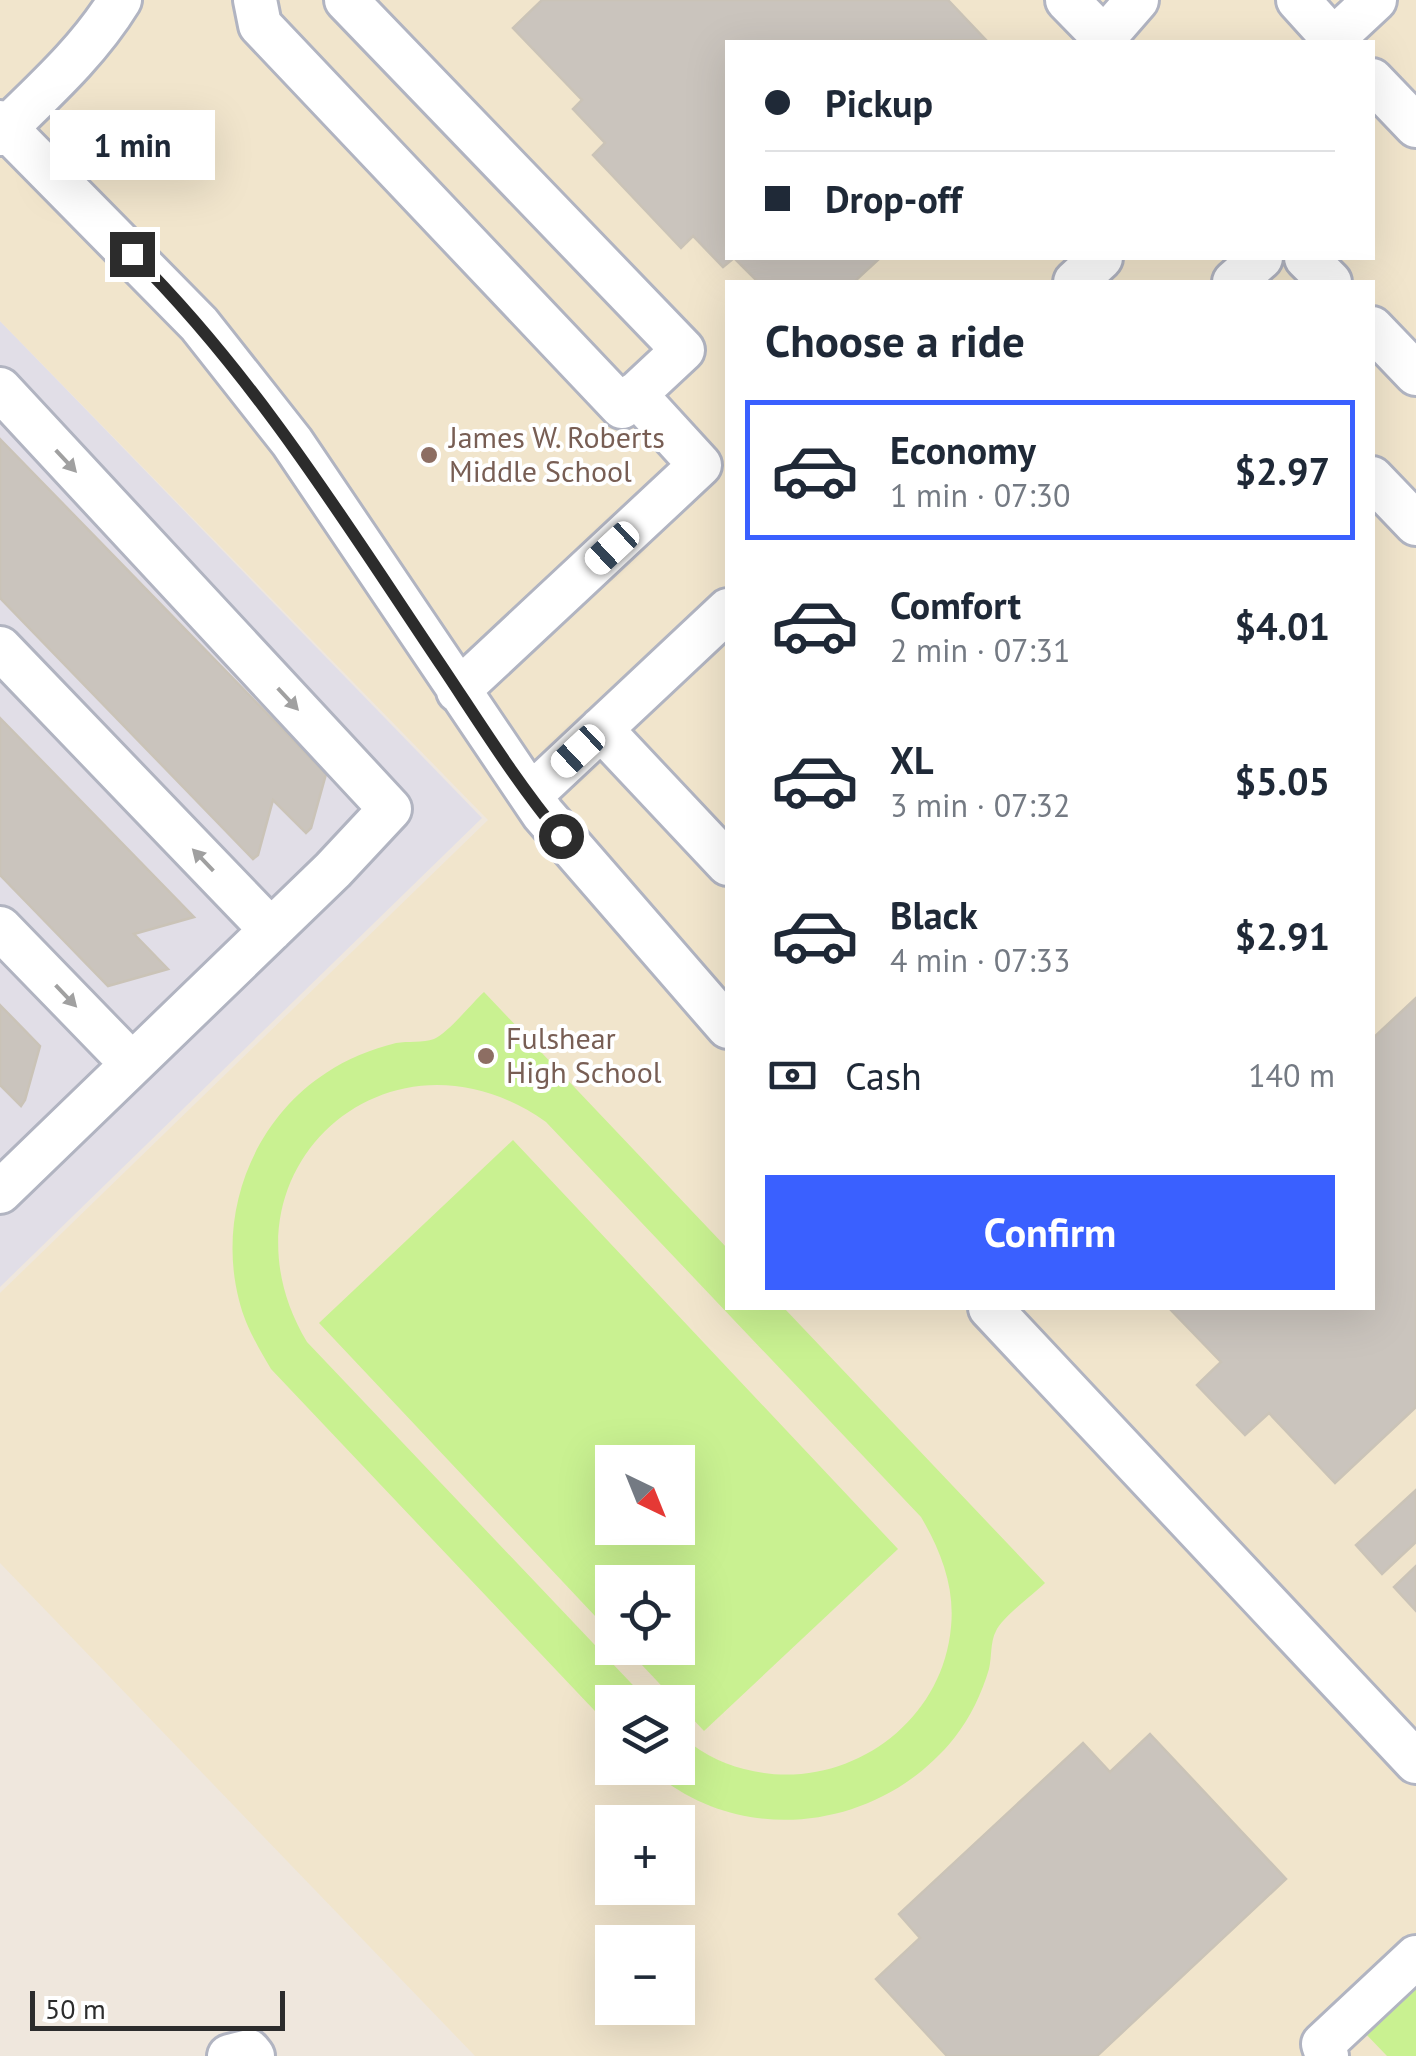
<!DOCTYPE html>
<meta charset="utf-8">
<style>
:root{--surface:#fff;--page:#f2f2f3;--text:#1f2937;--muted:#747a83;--line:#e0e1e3;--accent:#3a60ff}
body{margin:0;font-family:"PT Sans",sans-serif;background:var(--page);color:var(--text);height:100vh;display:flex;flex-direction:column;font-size:38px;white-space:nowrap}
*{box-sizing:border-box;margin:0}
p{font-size:32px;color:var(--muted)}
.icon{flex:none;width:55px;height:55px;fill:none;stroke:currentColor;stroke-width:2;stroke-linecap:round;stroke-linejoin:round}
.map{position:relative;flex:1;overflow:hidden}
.sheet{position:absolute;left:725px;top:280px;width:650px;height:1030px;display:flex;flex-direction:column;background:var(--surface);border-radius:0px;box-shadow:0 10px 40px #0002}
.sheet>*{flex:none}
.hud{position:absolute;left:725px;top:40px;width:650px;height:220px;border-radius:0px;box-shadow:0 10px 40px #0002;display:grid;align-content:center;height:220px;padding:0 40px;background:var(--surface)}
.needle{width:65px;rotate:137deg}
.fabs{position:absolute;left:595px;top:1445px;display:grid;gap:20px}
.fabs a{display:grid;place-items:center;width:100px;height:100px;border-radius:0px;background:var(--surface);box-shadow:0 10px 40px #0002;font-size:50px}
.scale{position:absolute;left:30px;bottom:25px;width:255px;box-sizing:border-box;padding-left:10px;border:5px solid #2c2c2c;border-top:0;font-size:28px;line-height:35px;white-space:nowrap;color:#2c2c2c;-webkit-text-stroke:8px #fff;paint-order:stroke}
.end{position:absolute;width:45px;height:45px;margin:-22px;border:12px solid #2c2c2c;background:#fff;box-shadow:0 0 0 5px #fff}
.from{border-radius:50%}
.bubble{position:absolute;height:70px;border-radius:0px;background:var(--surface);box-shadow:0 10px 40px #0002;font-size:32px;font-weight:600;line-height:70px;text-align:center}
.car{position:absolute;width:30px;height:60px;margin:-30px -15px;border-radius:12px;box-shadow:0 0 8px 2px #0007;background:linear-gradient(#fff 24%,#345 0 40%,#fff 0 76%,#345 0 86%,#fff 0)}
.hud b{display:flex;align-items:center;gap:35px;height:95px;font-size:38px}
.hud b+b{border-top:2px solid var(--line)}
.hud i{width:25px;height:25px;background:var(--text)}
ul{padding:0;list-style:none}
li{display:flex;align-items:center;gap:30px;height:140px;margin:0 20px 15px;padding:0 20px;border:5px solid transparent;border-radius:0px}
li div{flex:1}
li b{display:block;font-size:38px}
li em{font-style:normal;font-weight:600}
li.active{border-color:var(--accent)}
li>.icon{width:90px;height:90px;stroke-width:1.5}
h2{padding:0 40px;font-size:45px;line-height:120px}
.pay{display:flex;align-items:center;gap:25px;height:110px;padding:0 40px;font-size:38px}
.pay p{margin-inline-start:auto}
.cta{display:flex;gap:20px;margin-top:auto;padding:20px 40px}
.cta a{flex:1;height:115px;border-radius:0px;background:var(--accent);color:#fff;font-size:40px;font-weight:600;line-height:115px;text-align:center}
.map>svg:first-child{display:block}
.industrial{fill:#e1dee7}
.education{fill:#f1e5cc;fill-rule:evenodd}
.pitch{fill:#c9f191;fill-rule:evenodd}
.building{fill:#cac4bd;stroke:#cac3b7;stroke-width:2.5}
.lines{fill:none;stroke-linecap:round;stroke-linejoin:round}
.minor-casing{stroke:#b1b4c1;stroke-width:48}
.minor{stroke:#fff;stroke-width:42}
.oneway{fill:#a0a0a0}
.route{stroke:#2c2c2c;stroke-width:12}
.education-dot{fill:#8d6e63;stroke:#fff;stroke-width:4}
.labels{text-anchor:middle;stroke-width:8;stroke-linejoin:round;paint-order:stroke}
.education-label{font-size:30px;fill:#785e54;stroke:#fff;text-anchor:start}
</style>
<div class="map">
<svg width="1416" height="2056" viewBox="0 0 1416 2056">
<rect width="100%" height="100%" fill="#efe7dd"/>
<!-- industrial -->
<path class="industrial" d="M0,321L482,818L0,1287Z"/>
<!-- education -->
<path class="education" d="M0,0H1416V2056H475L0,1563V1293L488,820L0,321ZM728,42H1372V258H728ZM728,282H1372V1308H728ZM612,1462H678V1528H612ZM612,1582H678V1648H612ZM612,1702H678V1768H612ZM612,1822H678V1888H612ZM612,1942H678V2008H612Z"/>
<!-- pitch -->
<path class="pitch" d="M484,992L727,1248L728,1308H784L1045,1583C1033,1595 1002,1617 996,1631C990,1642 992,1657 989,1669C982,1693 970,1718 955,1737C881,1831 740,1850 649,1768H678V1732C695,1750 720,1763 744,1769C840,1795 942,1728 951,1627C955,1587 941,1551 921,1517L546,1122C387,1009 207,1175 307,1342L649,1702H612V1729L271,1369C258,1347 245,1325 239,1300C217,1215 252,1121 326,1073C346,1059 372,1049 396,1043C408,1041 423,1043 434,1039C448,1033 472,1003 484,992Z
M513,1140L898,1549L704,1731L626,1648H678V1582H612V1634L319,1323ZM612,1462H678V1528H612Z
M1416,1981V2056H1387L1363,2031Z"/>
<!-- building -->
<path class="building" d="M542,0H948L986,40L728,42V258H734L723,267L693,236L681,248L593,155L605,143L573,109L582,100L513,28Z
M734,258H880L854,282H758Z
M0,439L326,774L311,828L306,833L273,800L258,855L253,859L0,598Z
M0,718L194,917L134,934L168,969L108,986L0,875Z
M1416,998V1407L1335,1483L1269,1413L1245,1435L1197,1385L1221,1362L1169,1308H1372V1039Z
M0,1005L40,1046L25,1100L21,1106L0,1085Z
M1416,1490V1542L1382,1574L1356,1545Z
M1416,1566V1611L1394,1587Z
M1150,1734L1286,1879L1097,2056H947L876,1979L920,1938L899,1914L1083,1743L1110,1772Z"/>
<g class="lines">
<defs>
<path id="minor" d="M255,0L260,25L622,407L683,350L346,0
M1067,0L1108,42
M1298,0L1336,42
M1104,38L1137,0
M1330,42L1375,0
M1372,80L1416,126
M0,122L199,324L292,442L543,814L728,1027
M0,134C44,91 88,52 120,0
M1306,258L1330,282
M1075,282L1101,258
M1234,282L1261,258
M1372,328L1416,374
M0,389L390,809L333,870L0,1192
M1372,478L1416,524
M0,648L271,930
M458,691L700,465L635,394
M601,729L728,864
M531,795L728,610
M0,928L132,1064
M990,1308L1416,1762
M229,2056L249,2051L253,2056
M1327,2056L1323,2044L1416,1957"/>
</defs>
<!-- minor casing -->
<use href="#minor" class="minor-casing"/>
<!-- minor -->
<use href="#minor" class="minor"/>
</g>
<!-- one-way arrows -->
<defs><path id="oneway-solid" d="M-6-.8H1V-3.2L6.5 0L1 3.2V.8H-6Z" transform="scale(2.5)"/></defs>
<g class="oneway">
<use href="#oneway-solid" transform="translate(66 461) rotate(47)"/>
<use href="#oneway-solid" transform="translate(288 699) rotate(47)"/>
<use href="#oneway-solid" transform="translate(203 860) rotate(-134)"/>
<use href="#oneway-solid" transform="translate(66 996) rotate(46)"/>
</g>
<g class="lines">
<!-- route -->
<path class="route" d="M132,254C256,377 346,524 443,668C481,725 517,783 561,836"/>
</g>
<!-- markers -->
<g class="education-dot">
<circle cx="429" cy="455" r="10"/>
<circle cx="486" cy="1056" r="10"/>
</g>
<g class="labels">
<!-- education labels -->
<g class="education-label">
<text x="449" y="448">James W. Roberts<tspan x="449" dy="34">Middle School</tspan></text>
<text x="506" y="1049">Fulshear<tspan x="506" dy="34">High School</tspan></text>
</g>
</g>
</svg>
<div class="fabs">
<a><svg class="needle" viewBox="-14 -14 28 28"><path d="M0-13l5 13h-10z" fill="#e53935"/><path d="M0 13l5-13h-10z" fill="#747a83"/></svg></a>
<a><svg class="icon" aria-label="locate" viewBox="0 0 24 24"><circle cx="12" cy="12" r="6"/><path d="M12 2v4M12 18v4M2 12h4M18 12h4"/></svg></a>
<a><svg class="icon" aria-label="layers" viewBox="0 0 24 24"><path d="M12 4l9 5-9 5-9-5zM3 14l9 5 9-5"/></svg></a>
<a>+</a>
<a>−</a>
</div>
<div class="scale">50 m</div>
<i class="end from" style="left:561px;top:836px"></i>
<i class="end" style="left:132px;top:254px"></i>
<div class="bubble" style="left:50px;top:110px;width:165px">1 min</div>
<i class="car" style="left:612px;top:548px;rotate:227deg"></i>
<i class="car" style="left:578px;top:751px;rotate:227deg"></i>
<div class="hud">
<b><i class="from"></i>Pickup</b>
<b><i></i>Drop-off</b>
</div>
<section class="sheet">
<h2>Choose a ride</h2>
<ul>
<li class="active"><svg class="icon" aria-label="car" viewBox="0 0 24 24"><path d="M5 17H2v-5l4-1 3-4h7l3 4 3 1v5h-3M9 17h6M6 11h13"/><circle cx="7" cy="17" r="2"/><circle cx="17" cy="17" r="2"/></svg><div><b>Economy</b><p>1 min · 07:30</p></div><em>$2.97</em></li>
<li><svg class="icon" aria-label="car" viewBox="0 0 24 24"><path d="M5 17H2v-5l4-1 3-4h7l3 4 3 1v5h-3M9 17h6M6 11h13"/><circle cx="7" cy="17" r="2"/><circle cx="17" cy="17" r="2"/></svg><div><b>Comfort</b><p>2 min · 07:31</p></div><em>$4.01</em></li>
<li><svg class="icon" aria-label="car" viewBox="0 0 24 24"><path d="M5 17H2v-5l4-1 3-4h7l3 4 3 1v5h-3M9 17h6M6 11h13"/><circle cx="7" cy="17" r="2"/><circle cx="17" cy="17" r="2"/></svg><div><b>XL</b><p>3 min · 07:32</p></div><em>$5.05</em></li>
<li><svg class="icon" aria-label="car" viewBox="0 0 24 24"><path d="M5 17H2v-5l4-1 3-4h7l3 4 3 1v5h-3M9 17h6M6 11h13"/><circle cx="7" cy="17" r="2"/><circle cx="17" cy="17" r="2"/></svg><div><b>Black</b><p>4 min · 07:33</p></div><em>$2.91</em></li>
</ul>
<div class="pay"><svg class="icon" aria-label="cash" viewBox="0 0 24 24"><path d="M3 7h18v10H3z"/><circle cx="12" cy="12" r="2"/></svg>Cash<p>140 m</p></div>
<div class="cta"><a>Confirm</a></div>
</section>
</div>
